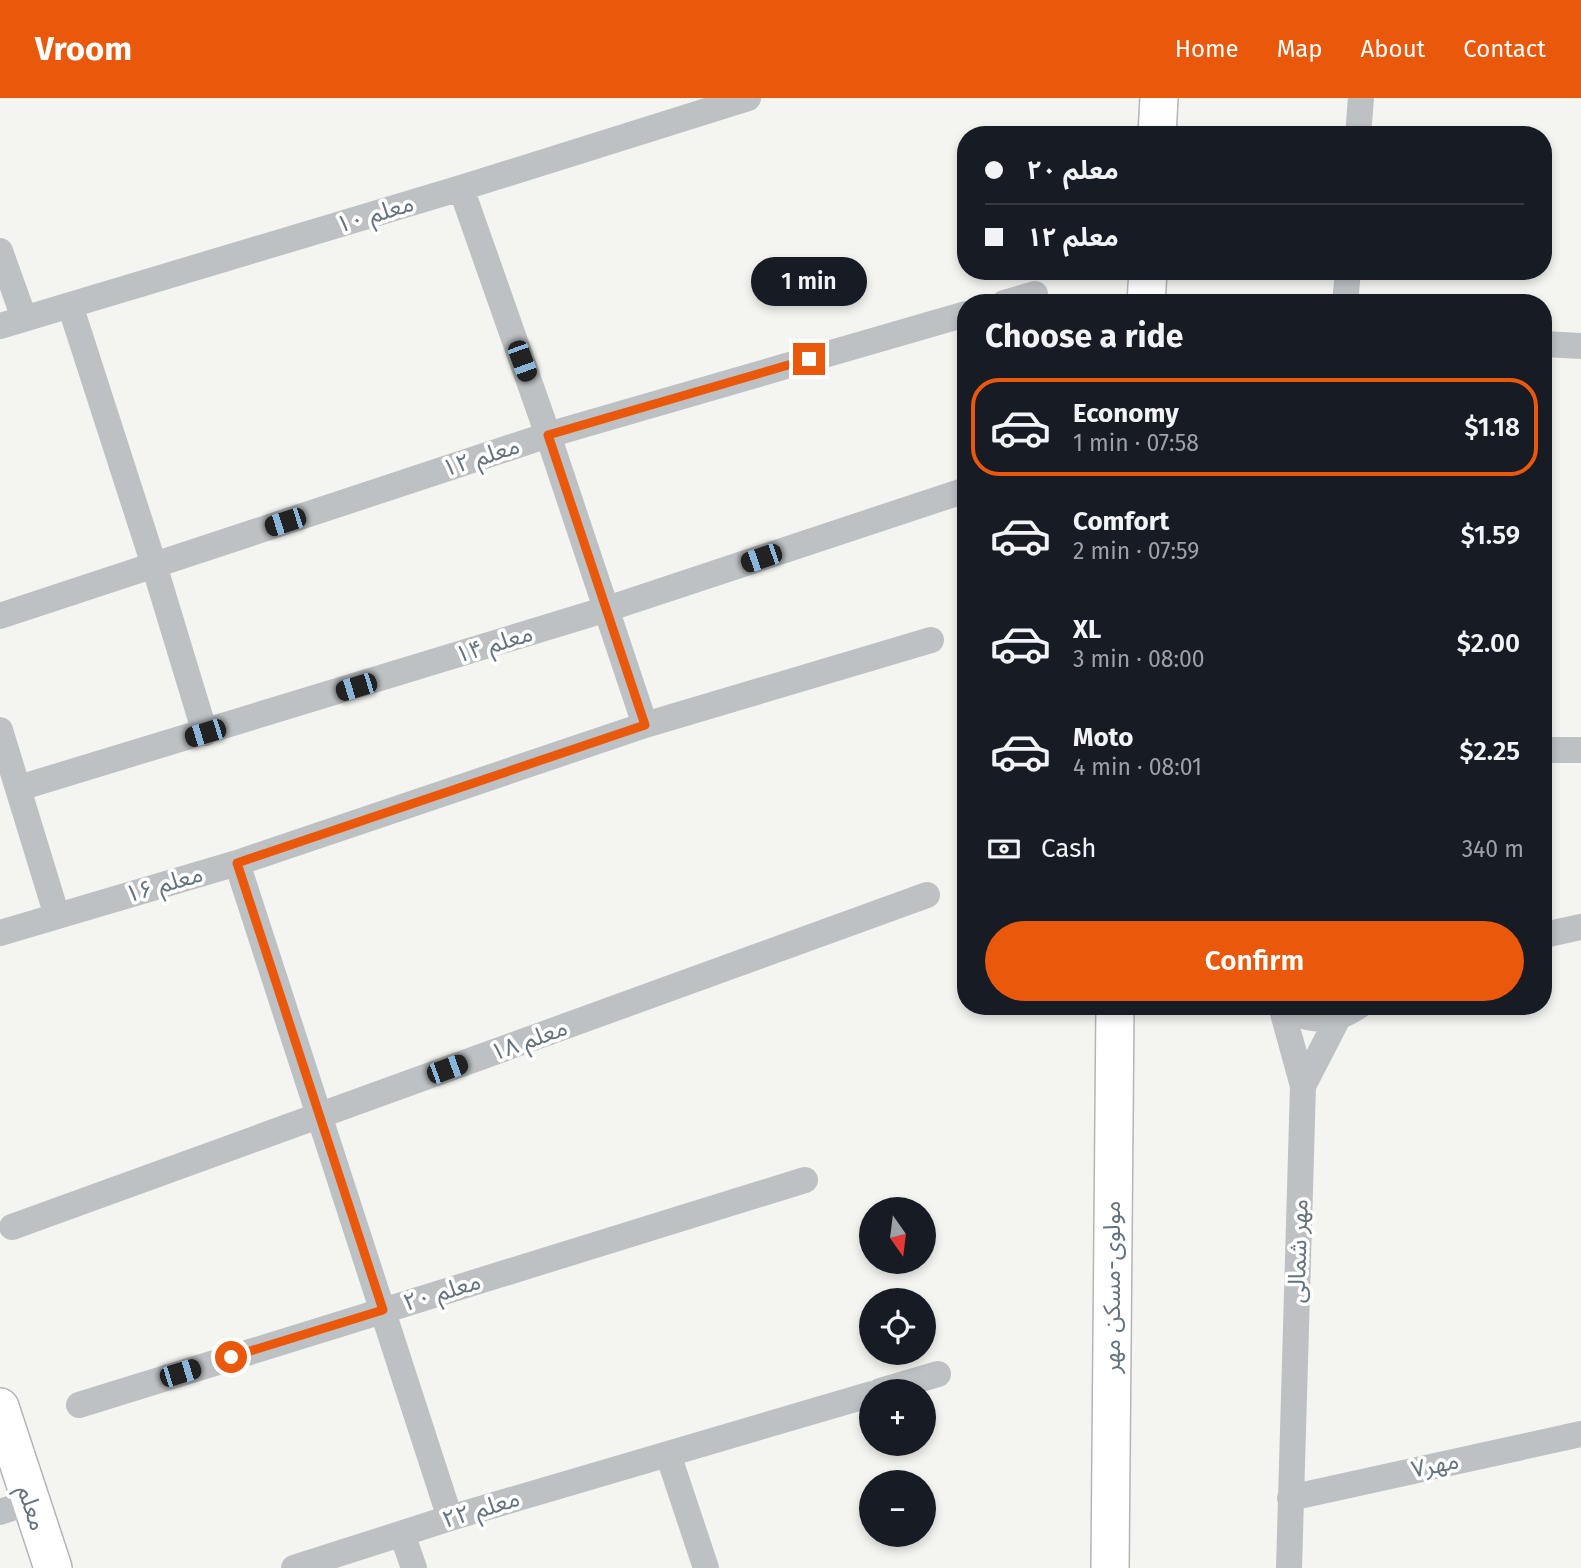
<!DOCTYPE html>
<meta charset="utf-8">
<style>
:root{--surface:#171b24;--page:#20242c;--text:#f1f3f6;--muted:#9ea1a6;--line:#363941;--accent:#ea580c}
body{margin:0;font-family:"Fira Sans","Noto Sans Arabic",sans-serif;background:var(--page);color:var(--text);height:100vh;display:flex;flex-direction:column;font-size:26px;white-space:nowrap}
*{box-sizing:border-box;margin:0}
p{font-size:23px;color:var(--muted)}
.icon{flex:none;width:38px;height:38px;fill:none;stroke:currentColor;stroke-width:2;stroke-linecap:round;stroke-linejoin:round}
.map{position:relative;flex:1;overflow:hidden}
.drawer{position:absolute;left:957px;top:196px;width:595px;height:721px;display:flex;flex-direction:column;background:var(--surface);border-radius:28px;box-shadow:0 4px 10px #0003}
.drawer>*{flex:none}
.guide{position:absolute;left:957px;top:28px;width:595px;height:154px;border-radius:28px;box-shadow:0 4px 10px #0003;display:grid;align-content:center;height:154px;padding:0 28px;background:var(--surface)}
.needle{width:46px;rotate:166deg}
.buttons{position:absolute;left:859px;top:1099px;display:grid;gap:14px}
.buttons a{display:grid;place-items:center;width:77px;height:77px;border-radius:50%;background:var(--surface);box-shadow:0 4px 10px #0003;font-size:35px}
.end{position:absolute;width:32px;height:32px;margin:-16px;border:9px solid #ea580c;background:#fff;box-shadow:0 0 0 4px #fff}
.from{border-radius:50%}
.bubble{position:absolute;height:49px;border-radius:24px;background:var(--surface);box-shadow:0 4px 10px #0003;font-size:23px;font-weight:600;line-height:49px;text-align:center}
.car{position:absolute;width:21px;height:42px;margin:-21px -10px;border-radius:9px;box-shadow:0 0 5px 2px #0007;background:linear-gradient(#222 24%,#8ab4d8 0 40%,#222 0 76%,#8ab4d8 0 86%,#222 0)}
.guide b{display:flex;align-items:center;gap:24px;height:66px;font-size:26px}
.guide b+b{border-top:2px solid var(--line)}
.guide i{width:18px;height:18px;background:var(--text)}
ul{padding:0;list-style:none}
li{display:flex;align-items:center;gap:21px;height:98px;margin:0 14px 10px;padding:0 14px;border:4px solid transparent;border-radius:28px}
li div{flex:1}
li b{display:block;font-size:26px}
li em{font-style:normal;font-weight:600}
li.active{border-color:var(--accent)}
li>.icon{width:63px;height:63px;stroke-width:1.5}
h2{padding:0 28px;font-size:32px;line-height:84px}
.pay{display:flex;align-items:center;gap:18px;height:77px;padding:0 28px;font-size:26px}
.pay p{margin-inline-start:auto}
.action{display:flex;gap:14px;margin-top:auto;padding:14px 28px}
.action a{flex:1;height:80px;border-radius:42px;background:var(--accent);color:#fff;font-size:28px;font-weight:600;line-height:80px;text-align:center}
header{display:flex;align-items:center;gap:42px;box-sizing:border-box;height:98px;padding:0 35px;background:var(--accent);color:#fff}
header strong{font-size:33px}
nav{display:flex;gap:38px;margin-inline-start:auto;font-size:24px}
.map>svg:first-child{display:block}
.lines{fill:none;stroke-linecap:round;stroke-linejoin:round}
.secondary-casing{stroke:#b2b6ba;stroke-width:40}
.minor{stroke:#bdc1c4;stroke-width:26}
.secondary{stroke:#fff;stroke-width:37}
.route{stroke:#ea580c;stroke-width:9}
.labels{text-anchor:middle;stroke-width:7;stroke-linejoin:round;paint-order:stroke}
.street-label{font-size:24px;fill:#65737f;stroke:#fff}
</style>
<header>
<strong>Vroom</strong>
<nav><a>Home</a><a>Map</a><a>About</a><a>Contact</a></nav>
</header>
<div class="map">
<svg width="1581" height="1470" viewBox="0 0 1581 1470">
<rect width="100%" height="100%" fill="#f4f4f0"/>
<g class="lines">
<defs>
<path id="secondary" d="M1157,37L1159,0
M1146,205L1148,173
M0,1309L53,1470
M1110,1470L1115,908"/>
</defs>
<!-- secondary casing -->
<use href="#secondary" class="secondary-casing"/>
<!-- minor -->
<path class="minor" d="M1358,37L1361,0
M461,90L548,337L645,627
M0,153L24,220
M1004,205L1035,196
M1345,205L1348,173
M70,207L154,467L205,635
M0,228L461,90L748,0
M1544,246L1581,248
M0,518L548,337L966,216
M0,632L57,818
M1544,652H1581
M19,690L607,511L966,392
M237,765L450,1420
M0,835L237,765L645,627L931,542
M1544,837L1581,829
M1281,908L1303,988L1289,1470
M1285,908C1308,925 1335,925 1359,908
M1303,988L1338,920
M12,1129L927,797
M880,1293L938,1276
M79,1307L805,1082
M668,1356L706,1470
M1290,1400L1581,1336
M0,1414L30,1404
M402,1436L414,1470
M294,1470L450,1420L872,1296"/>
<!-- secondary -->
<use href="#secondary" class="secondary"/>
</g>
<g class="lines">
<!-- route -->
<path class="route" d="M231,1259L383,1212L237,765L645,627L548,337L809,261"/>
</g>
<g class="labels">
<!-- street labels -->
<g class="street-label">
<text transform="translate(375 116) rotate(-17)" y="8">معلم ۱۰</text>
<text transform="translate(481 359) rotate(-18)" y="8">معلم ۱۲</text>
<text transform="translate(494 546) rotate(-17)" y="8">معلم ۱۴</text>
<text transform="translate(164 786) rotate(-16)" y="8">معلم ۱۶</text>
<text transform="translate(529 942) rotate(-20)" y="8">معلم ۱۸</text>
<text transform="translate(1298 1153) rotate(-88)" y="8">مهر شمالی</text>
<text transform="translate(1112 1189) rotate(-90)" y="8">مولوی-مسکن مهر</text>
<text transform="translate(442 1194) rotate(-17)" y="8">معلم ۲۰</text>
<text transform="translate(1435 1367) rotate(-12)" y="8">مهر۷</text>
<text transform="translate(32 1410) rotate(72)" y="8">معلم</text>
<text transform="translate(481 1411) rotate(-17)" y="8">معلم ۲۲</text>
</g>
</g>
</svg>
<div class="buttons">
<a><svg class="needle" viewBox="-14 -14 28 28"><path d="M0-13l5 13h-10z" fill="#e53935"/><path d="M0 13l5-13h-10z" fill="#9ea1a6"/></svg></a>
<a><svg class="icon" aria-label="locate" viewBox="0 0 24 24"><circle cx="12" cy="12" r="6"/><path d="M12 2v4M12 18v4M2 12h4M18 12h4"/></svg></a>
<a>+</a>
<a>−</a>
</div>
<i class="end from" style="left:231px;top:1259px"></i>
<i class="end" style="left:809px;top:261px"></i>
<div class="bubble" style="left:751px;top:159px;width:116px">1 min</div>
<i class="car" style="left:522px;top:263px;rotate:160deg"></i>
<i class="car" style="left:285px;top:424px;rotate:252deg"></i>
<i class="car" style="left:761px;top:460px;rotate:251deg"></i>
<i class="car" style="left:356px;top:589px;rotate:253deg"></i>
<i class="car" style="left:205px;top:635px;rotate:253deg"></i>
<i class="car" style="left:447px;top:971px;rotate:70deg"></i>
<i class="car" style="left:180px;top:1275px;rotate:73deg"></i>
<div class="guide">
<b><i class="from"></i>معلم ۲۰</b>
<b><i></i>معلم ۱۲</b>
</div>
<section class="drawer">
<h2>Choose a ride</h2>
<ul>
<li class="active"><svg class="icon" aria-label="car" viewBox="0 0 24 24"><path d="M5 17H2v-5l4-1 3-4h7l3 4 3 1v5h-3M9 17h6M6 11h13"/><circle cx="7" cy="17" r="2"/><circle cx="17" cy="17" r="2"/></svg><div><b>Economy</b><p>1 min · 07:58</p></div><em>$1.18</em></li>
<li><svg class="icon" aria-label="car" viewBox="0 0 24 24"><path d="M5 17H2v-5l4-1 3-4h7l3 4 3 1v5h-3M9 17h6M6 11h13"/><circle cx="7" cy="17" r="2"/><circle cx="17" cy="17" r="2"/></svg><div><b>Comfort</b><p>2 min · 07:59</p></div><em>$1.59</em></li>
<li><svg class="icon" aria-label="car" viewBox="0 0 24 24"><path d="M5 17H2v-5l4-1 3-4h7l3 4 3 1v5h-3M9 17h6M6 11h13"/><circle cx="7" cy="17" r="2"/><circle cx="17" cy="17" r="2"/></svg><div><b>XL</b><p>3 min · 08:00</p></div><em>$2.00</em></li>
<li><svg class="icon" aria-label="car" viewBox="0 0 24 24"><path d="M5 17H2v-5l4-1 3-4h7l3 4 3 1v5h-3M9 17h6M6 11h13"/><circle cx="7" cy="17" r="2"/><circle cx="17" cy="17" r="2"/></svg><div><b>Moto</b><p>4 min · 08:01</p></div><em>$2.25</em></li>
</ul>
<div class="pay"><svg class="icon" aria-label="cash" viewBox="0 0 24 24"><path d="M3 7h18v10H3z"/><circle cx="12" cy="12" r="2"/></svg>Cash<p>340 m</p></div>
<div class="action"><a>Confirm</a></div>
</section>
</div>
